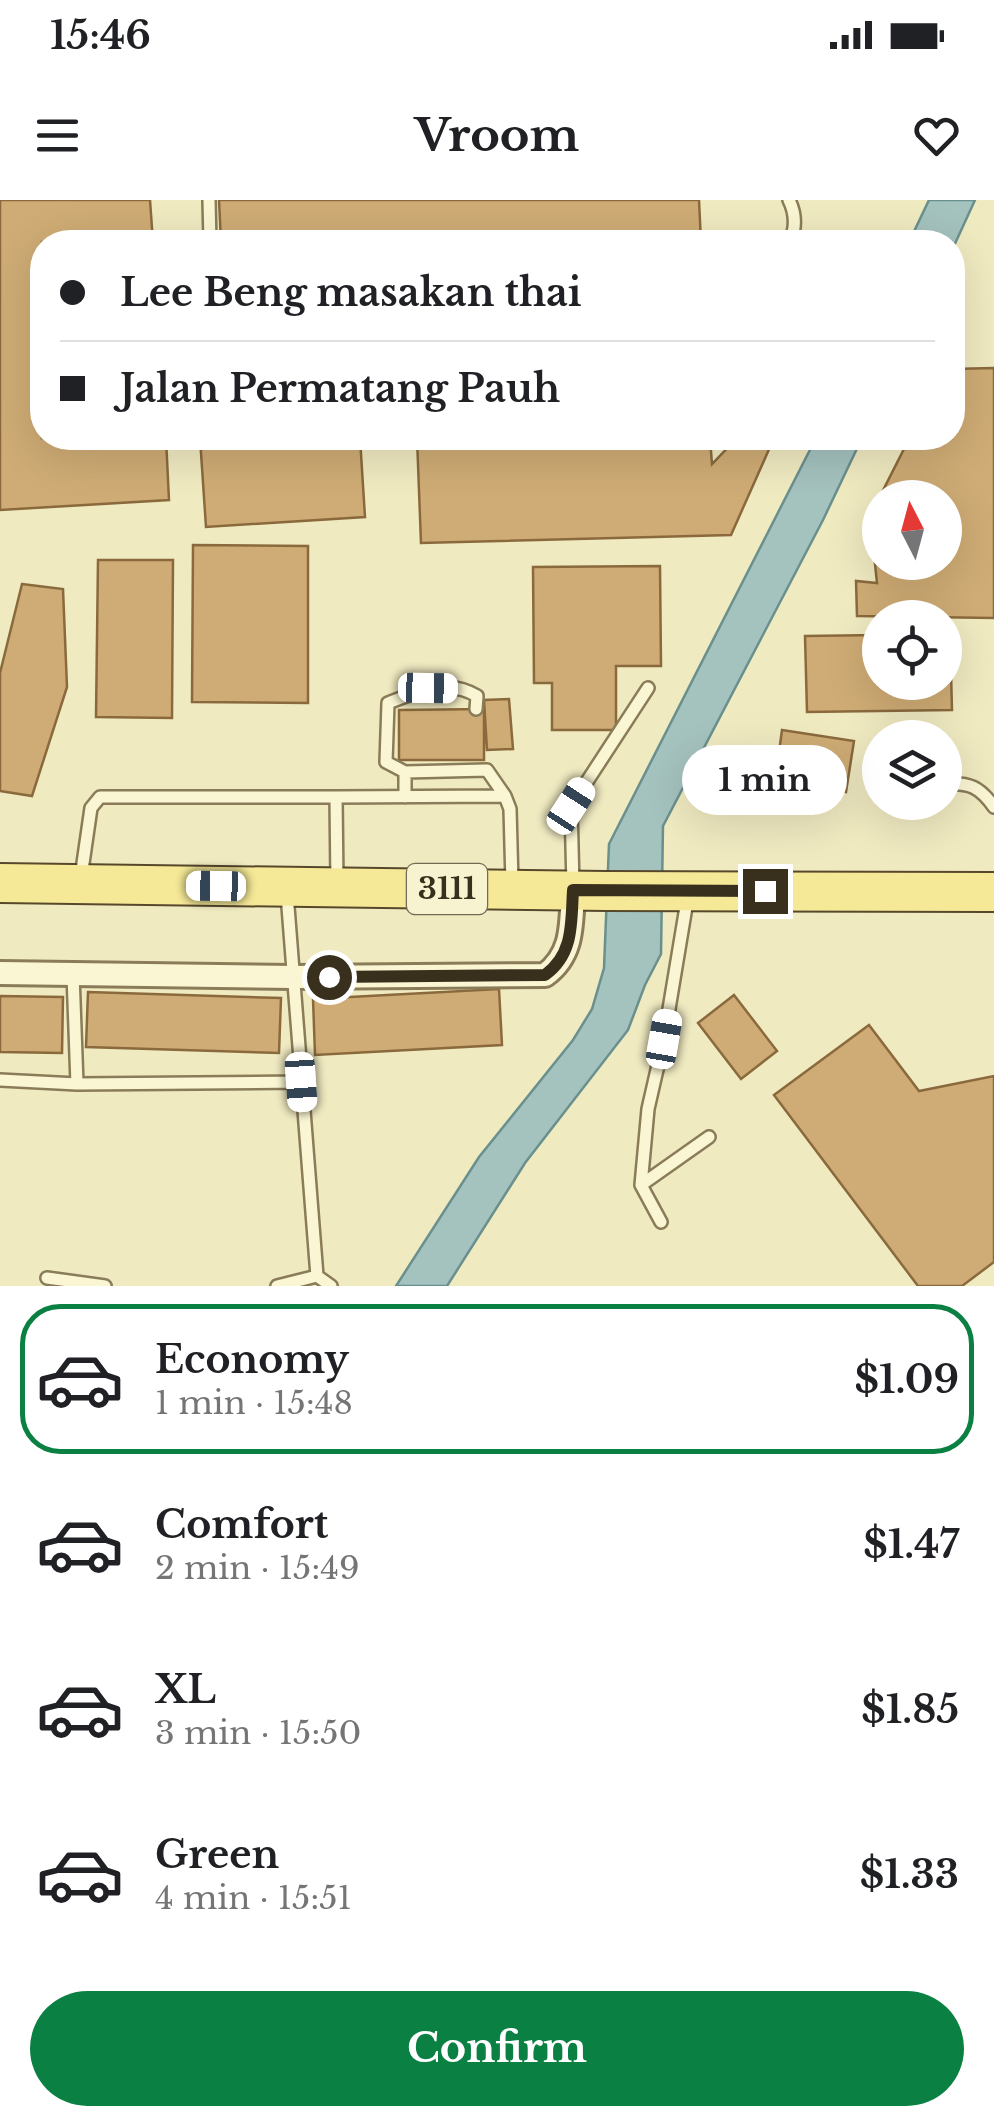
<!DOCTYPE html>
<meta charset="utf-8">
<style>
:root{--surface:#fff;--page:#f6f6f6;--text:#202124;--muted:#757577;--line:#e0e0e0;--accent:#0b8043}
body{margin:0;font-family:"Libre Baskerville",serif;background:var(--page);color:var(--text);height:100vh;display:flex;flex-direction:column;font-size:38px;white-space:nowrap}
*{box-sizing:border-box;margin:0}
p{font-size:32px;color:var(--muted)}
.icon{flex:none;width:55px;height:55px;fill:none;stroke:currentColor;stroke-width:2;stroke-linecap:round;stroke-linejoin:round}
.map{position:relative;height:1086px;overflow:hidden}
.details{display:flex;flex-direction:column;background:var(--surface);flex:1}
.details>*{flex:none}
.banner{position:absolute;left:30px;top:30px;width:935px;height:220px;border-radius:40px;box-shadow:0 10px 40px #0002;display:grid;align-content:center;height:220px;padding:0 30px;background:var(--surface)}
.needle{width:65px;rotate:354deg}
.buttons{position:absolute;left:862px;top:280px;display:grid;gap:20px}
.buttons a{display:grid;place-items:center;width:100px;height:100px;border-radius:50%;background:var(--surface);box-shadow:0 10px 40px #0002;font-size:50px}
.end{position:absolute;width:45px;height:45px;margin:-22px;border:12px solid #392f1d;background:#fff;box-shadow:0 0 0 5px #fff}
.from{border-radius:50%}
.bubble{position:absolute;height:70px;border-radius:35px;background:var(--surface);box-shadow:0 10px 40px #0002;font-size:32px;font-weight:700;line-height:70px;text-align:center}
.car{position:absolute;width:30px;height:60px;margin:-30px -15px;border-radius:12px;box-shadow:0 0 8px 2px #0007;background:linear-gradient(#fff 24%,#345 0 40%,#fff 0 76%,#345 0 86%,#fff 0)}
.banner b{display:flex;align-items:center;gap:35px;height:95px;font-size:38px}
.banner b+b{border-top:2px solid var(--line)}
.banner i{width:25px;height:25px;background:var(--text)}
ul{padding:18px 0 0;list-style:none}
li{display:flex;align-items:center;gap:30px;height:150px;margin:0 20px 15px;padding:0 10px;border:5px solid transparent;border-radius:40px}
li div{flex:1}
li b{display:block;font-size:38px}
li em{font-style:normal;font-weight:700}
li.current{border-color:var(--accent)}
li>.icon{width:90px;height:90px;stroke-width:1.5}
.action{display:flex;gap:20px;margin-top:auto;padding:20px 30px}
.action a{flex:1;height:115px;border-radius:60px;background:var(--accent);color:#fff;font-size:40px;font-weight:700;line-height:115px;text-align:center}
.status{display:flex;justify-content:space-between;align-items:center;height:70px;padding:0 50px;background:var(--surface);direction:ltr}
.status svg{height:28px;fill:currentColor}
header{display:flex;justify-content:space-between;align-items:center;height:130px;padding:0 30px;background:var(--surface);font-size:45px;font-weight:700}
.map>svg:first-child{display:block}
.water{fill:#a4c2be;stroke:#6a908e;stroke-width:2.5}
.building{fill:#cfac75;stroke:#8a6a3d;stroke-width:2.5;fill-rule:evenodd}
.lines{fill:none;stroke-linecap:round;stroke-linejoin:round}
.service-casing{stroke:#8a7c58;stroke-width:16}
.minor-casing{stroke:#8a7c58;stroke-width:28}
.primary-casing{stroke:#57482c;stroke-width:42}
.service{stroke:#faf6d4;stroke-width:11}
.minor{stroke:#faf6d4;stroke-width:22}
.primary{stroke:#f5e997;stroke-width:38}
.route{stroke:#392f1d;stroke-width:12}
.labels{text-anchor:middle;stroke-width:9;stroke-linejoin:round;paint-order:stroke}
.shield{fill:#f7f3d1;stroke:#726a53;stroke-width:2.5}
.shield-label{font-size:30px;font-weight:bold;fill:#392f1d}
</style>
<div class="status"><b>15:46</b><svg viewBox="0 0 49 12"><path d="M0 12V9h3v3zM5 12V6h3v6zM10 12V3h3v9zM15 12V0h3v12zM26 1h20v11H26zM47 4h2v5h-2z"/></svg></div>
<header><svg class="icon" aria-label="menu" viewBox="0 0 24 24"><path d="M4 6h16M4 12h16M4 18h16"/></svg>Vroom<svg class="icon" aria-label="heart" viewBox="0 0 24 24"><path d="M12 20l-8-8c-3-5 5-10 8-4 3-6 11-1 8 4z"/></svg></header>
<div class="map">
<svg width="994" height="1086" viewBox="0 0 994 1086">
<rect width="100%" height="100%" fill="#f0eac1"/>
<!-- water -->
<path class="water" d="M929,0H975L953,48L952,42H909Z
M816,238H862L823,320L663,626L661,754L645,785L628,830L525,963L447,1086H396L479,957L573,840L592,809L604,768L609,644Z"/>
<!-- building -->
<path class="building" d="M0,0H150L153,42H42V238H166L169,300L0,310Z
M219,0H699L701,42H221Z
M994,168V418L857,416L856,381L877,383L870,316L904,249L936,247V238H952V169ZM880,298H945V362H880Z
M200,238H360L365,317L206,327Z
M417,238H710L712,264L737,238H774L731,335L421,343Z
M193,345L308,346V503L192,502Z
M98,360H173L172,518L96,517Z
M660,366L661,466H616V530H552V483H534L533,367Z
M22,384L63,389L67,487L32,596L0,591V473Z
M945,434H950L952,510L807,512L805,436L880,435V482H945Z
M509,499L513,549L487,550L484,500Z
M484,509V560H399V510Z
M782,530L854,541L846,592L775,582Z
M499,789L502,845L315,855L313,799Z
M88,792L281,798L279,853L86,847Z
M734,795L777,851L741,879L698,823Z
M0,796L63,797L62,853L0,852Z
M869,825L919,891L994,876V1062L962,1086H918L774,895Z"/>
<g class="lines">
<defs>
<path id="service" d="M209,0L210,42
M789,0C796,14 796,28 790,42
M405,572L487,570L505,596
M945,584C969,582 980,587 994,607
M405,597V572L386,562L388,503C416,492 449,478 477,496L476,509
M81,677L91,608L100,597H336
M337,683L336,597L505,596L510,609L512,683
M573,686L571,606L648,488
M287,694L317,1076L331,1086
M73,774L77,884
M0,880L77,884L301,882
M641,985L709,937
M661,1022L641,985L648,909L664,839L688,695
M47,1078L105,1086
M277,1086L317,1076"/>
<path id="minor" d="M0,773L293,777L545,775C574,754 571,723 573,690"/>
<path id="primary" d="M0,683L606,691L994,692"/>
</defs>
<!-- service casing -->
<use href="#service" class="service-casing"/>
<!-- minor casing -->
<use href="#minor" class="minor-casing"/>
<!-- primary casing -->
<use href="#primary" class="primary-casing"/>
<!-- service -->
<use href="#service" class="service"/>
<!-- minor -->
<use href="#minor" class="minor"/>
<!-- primary -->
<use href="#primary" class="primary"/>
</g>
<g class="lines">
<!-- route -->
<path class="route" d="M329,777L545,775C574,754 571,723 573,690L765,691"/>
</g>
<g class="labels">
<!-- shield labels -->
<rect class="shield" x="407" y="664" width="80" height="50" rx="8"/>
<g class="shield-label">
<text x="447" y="699">3111</text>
</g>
</g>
</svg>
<div class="buttons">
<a><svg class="needle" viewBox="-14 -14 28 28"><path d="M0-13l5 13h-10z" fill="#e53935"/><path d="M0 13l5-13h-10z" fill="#757577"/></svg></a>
<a><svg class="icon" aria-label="locate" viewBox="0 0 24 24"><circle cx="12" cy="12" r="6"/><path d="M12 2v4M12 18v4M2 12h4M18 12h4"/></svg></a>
<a><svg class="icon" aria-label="layers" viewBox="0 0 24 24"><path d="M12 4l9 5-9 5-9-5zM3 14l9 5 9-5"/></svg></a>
</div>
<i class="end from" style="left:329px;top:777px"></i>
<i class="end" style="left:765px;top:691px"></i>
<div class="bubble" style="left:682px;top:545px;width:165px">1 min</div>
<i class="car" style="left:428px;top:488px;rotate:91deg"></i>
<i class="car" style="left:571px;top:606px;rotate:33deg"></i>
<i class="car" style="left:216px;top:686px;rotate:271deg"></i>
<i class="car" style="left:664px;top:839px;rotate:10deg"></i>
<i class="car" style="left:301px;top:882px;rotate:176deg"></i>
<div class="banner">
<b><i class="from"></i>Lee Beng masakan thai</b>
<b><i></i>Jalan Permatang Pauh</b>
</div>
</div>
<section class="details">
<ul>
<li class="current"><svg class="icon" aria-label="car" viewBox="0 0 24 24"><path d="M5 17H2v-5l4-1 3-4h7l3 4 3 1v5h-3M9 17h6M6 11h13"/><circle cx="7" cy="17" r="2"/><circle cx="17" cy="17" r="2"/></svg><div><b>Economy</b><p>1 min · 15:48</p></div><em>$1.09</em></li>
<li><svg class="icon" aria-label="car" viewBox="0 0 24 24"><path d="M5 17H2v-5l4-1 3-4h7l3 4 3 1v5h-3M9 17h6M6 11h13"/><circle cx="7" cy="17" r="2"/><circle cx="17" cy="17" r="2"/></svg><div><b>Comfort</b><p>2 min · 15:49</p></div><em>$1.47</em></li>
<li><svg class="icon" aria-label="car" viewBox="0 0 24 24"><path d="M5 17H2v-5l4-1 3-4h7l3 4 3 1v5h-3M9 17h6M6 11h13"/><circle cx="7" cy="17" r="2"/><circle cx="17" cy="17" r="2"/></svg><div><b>XL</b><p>3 min · 15:50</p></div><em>$1.85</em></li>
<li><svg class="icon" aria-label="car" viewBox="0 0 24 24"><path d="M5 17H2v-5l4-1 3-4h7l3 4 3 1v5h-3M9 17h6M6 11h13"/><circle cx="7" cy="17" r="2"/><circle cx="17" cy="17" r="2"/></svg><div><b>Green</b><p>4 min · 15:51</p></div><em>$1.33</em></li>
</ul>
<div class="action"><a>Confirm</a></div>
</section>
